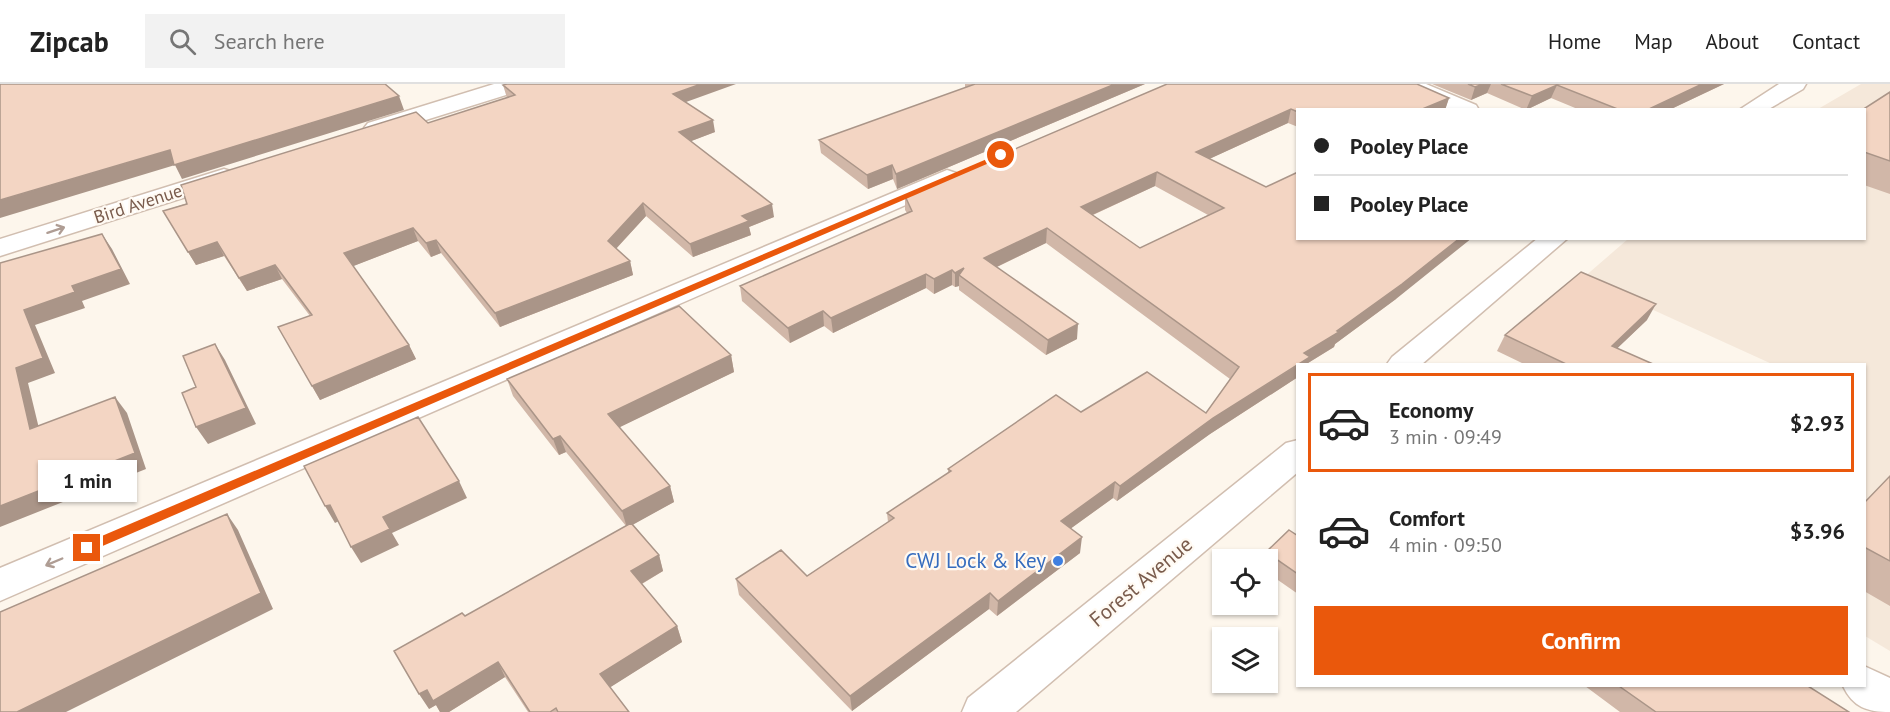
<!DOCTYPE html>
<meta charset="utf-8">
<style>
:root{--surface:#fff;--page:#f2f2f2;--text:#222;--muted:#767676;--line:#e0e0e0;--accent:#ea580c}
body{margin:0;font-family:"PT Sans",sans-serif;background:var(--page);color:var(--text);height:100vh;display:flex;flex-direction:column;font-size:22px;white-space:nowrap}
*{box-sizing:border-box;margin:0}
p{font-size:20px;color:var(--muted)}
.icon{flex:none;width:33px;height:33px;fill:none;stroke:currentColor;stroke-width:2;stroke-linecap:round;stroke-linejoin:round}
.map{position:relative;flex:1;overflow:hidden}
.drawer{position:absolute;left:1296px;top:279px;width:570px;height:324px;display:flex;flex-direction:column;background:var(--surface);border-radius:0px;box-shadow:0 2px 4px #0004}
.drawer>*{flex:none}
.top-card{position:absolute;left:1296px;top:24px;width:570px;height:132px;border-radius:0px;box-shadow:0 2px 4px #0004;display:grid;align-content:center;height:132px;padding:0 18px;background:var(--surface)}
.fabs{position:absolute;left:1212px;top:465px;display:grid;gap:12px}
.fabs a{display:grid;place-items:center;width:66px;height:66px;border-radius:0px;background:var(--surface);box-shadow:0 2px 4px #0004;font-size:30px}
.end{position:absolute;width:27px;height:27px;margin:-14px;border:8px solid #ea580c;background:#fff;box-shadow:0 0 0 3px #fff}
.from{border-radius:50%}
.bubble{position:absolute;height:42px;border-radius:0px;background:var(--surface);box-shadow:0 2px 4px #0004;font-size:20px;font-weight:800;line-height:42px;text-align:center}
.top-card b{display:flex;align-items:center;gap:21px;height:57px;font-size:22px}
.top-card b+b{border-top:2px solid var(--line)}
.top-card i{width:15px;height:15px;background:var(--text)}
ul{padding:10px 0 0;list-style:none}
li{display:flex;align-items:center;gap:18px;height:99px;margin:0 12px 9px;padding:0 6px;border:3px solid transparent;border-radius:0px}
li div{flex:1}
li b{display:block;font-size:22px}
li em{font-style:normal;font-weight:800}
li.current{border-color:var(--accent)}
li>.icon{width:54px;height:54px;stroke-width:1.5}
.cta{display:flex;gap:12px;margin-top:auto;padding:12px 18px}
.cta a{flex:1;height:69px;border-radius:0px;background:var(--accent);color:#fff;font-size:24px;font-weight:800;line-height:69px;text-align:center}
header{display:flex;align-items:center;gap:36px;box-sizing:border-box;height:84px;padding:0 30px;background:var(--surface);border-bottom:2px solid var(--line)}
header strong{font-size:28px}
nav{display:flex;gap:33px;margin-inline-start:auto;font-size:21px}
.search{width:420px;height:54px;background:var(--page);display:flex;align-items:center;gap:15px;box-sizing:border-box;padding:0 21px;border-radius:0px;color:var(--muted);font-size:22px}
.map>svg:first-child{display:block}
.residential{fill:#f5e8da}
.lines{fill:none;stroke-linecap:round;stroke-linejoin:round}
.minor-casing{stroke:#d1beb0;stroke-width:3}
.tertiary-casing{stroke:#d1beb0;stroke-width:3}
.minor{fill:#fff;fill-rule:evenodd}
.tertiary{fill:#fff;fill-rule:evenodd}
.wall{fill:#d1b7a8;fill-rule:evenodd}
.shaded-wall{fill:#aa9588}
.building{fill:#f3d5c3;stroke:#aa9588;stroke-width:1.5;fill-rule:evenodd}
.oneway{stroke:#af9d94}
.route{fill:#ea580c}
.shop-dot{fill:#3f7fe0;stroke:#fffaf3;stroke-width:2}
.labels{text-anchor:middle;stroke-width:4.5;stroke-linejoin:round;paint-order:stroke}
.far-street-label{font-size:18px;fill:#7a5c4d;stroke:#fffaf3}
.shop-label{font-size:21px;fill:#366cbe;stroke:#fffaf3;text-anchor:end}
.street-label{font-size:21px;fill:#7a5c4d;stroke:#fffaf3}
</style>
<header>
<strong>Zipcab</strong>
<div class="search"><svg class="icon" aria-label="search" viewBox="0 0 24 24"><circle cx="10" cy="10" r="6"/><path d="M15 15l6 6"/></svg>Search here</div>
<nav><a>Home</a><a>Map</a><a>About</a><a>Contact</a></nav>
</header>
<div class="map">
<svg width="1890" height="628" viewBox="0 0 1890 628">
<rect width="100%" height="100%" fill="#fdf6ec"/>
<!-- residential -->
<path class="residential" d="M1861,0H1890V567L1865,552L1864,280H1772L1583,194L1628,155L1864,154V26L1818,25Z"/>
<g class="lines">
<defs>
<path id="minor" d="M494,0H528L525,5L384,49H368L364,44L368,39Z
M1396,0H1426L1476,21L1479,26H1448L1399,5Z
M224,85L233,88L237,93L233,98L0,172V155Z
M947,86L956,89L960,94L956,99L0,517V484Z
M1864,582L1890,594V628C1867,628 1853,623 1843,602H1864Z"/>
<path id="tertiary" d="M1779,0H1806L1803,5L1767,26H1739Z
M1538,154H1568L1422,280H1387L1392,273Z
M1298,356V388L1016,628H962L968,614L1286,359Z"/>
</defs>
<!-- minor casing -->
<use href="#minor" class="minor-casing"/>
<!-- tertiary casing -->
<use href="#tertiary" class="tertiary-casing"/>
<!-- minor -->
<use href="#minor" class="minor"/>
<!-- tertiary -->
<use href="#tertiary" class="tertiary"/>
</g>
<!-- wall -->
<path class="wall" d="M965,0H1145L897,105L893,95L868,105L821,69L819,56L965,4Z
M1167,0L1449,14L1445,26H1298V43L1288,39L1209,75L1396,215L1335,260L1334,263L1308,279L1298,280V293L1210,350L1117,417L1113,414L1070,445L1080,469L997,532L989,525L852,627L739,511L736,495L807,492L888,438L887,429L948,389V385L1081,328L1206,329L1230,295L1046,159L997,183L1077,255L1046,271L959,206V202L955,203L952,201L934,210L926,204L833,249L824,242L790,259L742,217L740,202L907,129L905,126V112ZM1155,102L1208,131L1140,164L1093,131Z
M1432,0H1724L1669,26H1580L1551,14L1526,26L1487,9L1471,16Z
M503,1L686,18L715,48L691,57L774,133L749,143L751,151L693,173L646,132L616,165L630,177L633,191L500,243L441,169L431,173L418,157L353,182L409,261L416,275L320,316L278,243L310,232L282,195L247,207L224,172L196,181L163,127L507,14Z
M1890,8V110L1864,101V26Z
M1647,236L1617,264L1653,280H1524L1497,267L1505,251Z
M731,271L734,288L619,343L670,402L674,418L633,440L659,471L663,487L642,500L677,542L682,558L610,603L629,628H528L505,593L449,628H440L436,621L429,625L465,532L626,442L566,368L559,371L513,312L507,295Z
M1890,392V522L1864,507V419Z
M1298,452V510L1268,489V476H1263L1266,468Z
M1585,602H1808L1849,628H1620Z"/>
<!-- shaded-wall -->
<path class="shaded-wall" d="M701,0H736L675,22L673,10Z
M1115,0H1145L897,105L896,90Z
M1483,0H1491L1487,9L1471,16L1475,3Z
M1702,0H1724L1669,26H1647Z
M1557,1L1551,14L1526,26L1532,12Z
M399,12L404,26L182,95L175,81L0,134V116L170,66Z
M1449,14L1445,26H1420Z
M1291,25L1288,39L1194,82L1196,68Z
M713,36L715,48L681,61L679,48Z
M892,81L893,95L868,105L867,91Z
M1157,88L1155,102L1079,137L1081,123Z
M643,119L646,132L611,170L608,157Z
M772,120L774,133L749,143L751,151L693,173L690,160L742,132Z
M413,144L418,157L351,183L344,169Z
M1047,144L1046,159L984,189V174Z
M102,150L112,165L130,200L82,217L85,224L35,241L55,289L28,299L43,361L30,345L16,284L24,226L72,202Z
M1460,154H1472L1396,215L1335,260L1334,263L1308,279V280H1298L1304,269Z
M436,156L441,169L431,173L426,159Z
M217,158L224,172L196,181L188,168Z
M630,177L633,191L500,243L495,229Z
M275,181L282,195L247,207L239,194Z
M964,184L959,191V202L955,203V189Z
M952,186V201L934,210V195Z
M926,190V204L833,249L831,234Z
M1656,220L1647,236L1603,278L1612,262Z
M823,227L824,242L790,259L788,244Z
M1078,240L1077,255L1046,271L1048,256Z
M215,260L225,276L256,340L208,360L196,343Z
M409,261L416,275L320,316L312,302Z
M731,271L734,288L612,347L608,330Z
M1298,281V293L1210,350L1117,417L1120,402L1213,334Z
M115,313L127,329L146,385L0,443V422Z
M560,352L566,368L559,371L553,355Z
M459,397L467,414L392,449L399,461L361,479L351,463L383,433Z
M1115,398L1113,414L1059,453L1061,437Z
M670,402L674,418L627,444L622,427Z
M330,421L339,437L335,439L325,422Z
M227,430L238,446L273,525L66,628H17Z
M1082,453L1080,469L997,532L998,517Z
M659,471L663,487L636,503L631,487Z
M990,509L989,525L852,627L850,612Z
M677,542L682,558L606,606L600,590Z
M498,578L505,593L449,628H440L436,621L429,625L419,610L427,606Z"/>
<!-- building -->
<path class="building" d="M0,0H385L399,12L174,81L170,66L0,116Z
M507,0H701L673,10L713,36L679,48L772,120L742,132L749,137L690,160L643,119L608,157L630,177L495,229L436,156L426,159L413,144L344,169L409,261L312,302L278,243L312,231L275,181L239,194L217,158L188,168L163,127L187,120L181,101L416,28L428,39L515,11L503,1Z
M975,0H1115L896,90L892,81L867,91L819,56Z
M1167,0H1417L1449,14L1420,26H1298V28L1291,25L1196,68L1266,103L1298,88V154H1460L1402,200L1337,247L1339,248L1304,269L1310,273L1213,334L1120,402L1115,398L1061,437L1082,453L998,517L990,509L850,612L736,495L781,466L807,492L894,434L887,429L951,387L948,385L1056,311L1081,328L1147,288L1206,329L1239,283L1047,144L984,174L1078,240L1048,256L959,191L964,184L955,189L952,186L934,195L926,190L831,234L823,227L788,244L740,202L912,127L905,112ZM1157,88L1224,124L1140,164L1081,123Z
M1468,0H1483L1475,3Z
M1501,0H1702L1647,26H1620L1557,1L1532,12Z
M1890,8V77L1864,68V26H1862Z
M102,150L121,185L72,202L75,208L24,226L43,274L16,284L30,345L115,313L135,369L0,422V179Z
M1581,188L1656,220L1612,262L1653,280H1566L1505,251Z
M679,222L731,271L608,330L670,402L622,427L560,352L553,355L507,295Z
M215,260L246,324L196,343L182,309L196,303L183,272Z
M418,333L459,397L383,433L390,445L351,463L330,421L325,422L304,382Z
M1890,392V477L1864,463V419Z
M227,430L261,509L17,628H0V528Z
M631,439L659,471L631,487L677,542L600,590L629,628H558L556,624L550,628H530L498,578L433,617L427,606L419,610L394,567L462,529L465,532Z
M1289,446L1298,452V490L1266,468Z
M1619,602H1808L1849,628H1656Z"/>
<!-- one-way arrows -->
<defs><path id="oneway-shaft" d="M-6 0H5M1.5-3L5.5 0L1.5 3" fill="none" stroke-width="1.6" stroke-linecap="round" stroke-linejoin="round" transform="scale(1.5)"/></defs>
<g class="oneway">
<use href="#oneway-shaft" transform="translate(56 146) rotate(-18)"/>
<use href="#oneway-shaft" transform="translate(54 478) rotate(157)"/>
</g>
<!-- route -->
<path class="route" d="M1001,69L1003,73L91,467H83L82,464L83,460Z"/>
<!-- markers -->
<circle class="shop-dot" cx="1058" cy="477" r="6"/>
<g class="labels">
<!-- far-street labels -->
<g class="far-street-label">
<text transform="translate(138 120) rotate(-18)" y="6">Bird Avenue</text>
</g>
<!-- shop labels -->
<g class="shop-label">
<text x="1046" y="484">CWJ Lock &amp; Key</text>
</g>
<!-- street labels -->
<g class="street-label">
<text transform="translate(1141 498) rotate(-40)" y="7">Forest Avenue</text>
</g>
</g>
</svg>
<div class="fabs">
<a><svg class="icon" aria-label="locate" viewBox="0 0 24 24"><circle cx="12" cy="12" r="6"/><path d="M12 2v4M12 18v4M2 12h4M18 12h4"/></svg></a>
<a><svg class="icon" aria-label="layers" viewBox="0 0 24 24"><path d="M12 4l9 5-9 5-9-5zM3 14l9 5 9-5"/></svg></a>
</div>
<i class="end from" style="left:1001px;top:71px"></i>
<i class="end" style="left:87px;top:464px"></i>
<div class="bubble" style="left:38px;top:376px;width:99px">1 min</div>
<div class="top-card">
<b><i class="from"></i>Pooley Place</b>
<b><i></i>Pooley Place</b>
</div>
<section class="drawer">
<ul>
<li class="current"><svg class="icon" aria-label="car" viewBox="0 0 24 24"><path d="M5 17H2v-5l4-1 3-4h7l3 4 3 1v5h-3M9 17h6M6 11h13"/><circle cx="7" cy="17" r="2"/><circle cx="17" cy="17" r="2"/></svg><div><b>Economy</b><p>3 min · 09:49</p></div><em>$2.93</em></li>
<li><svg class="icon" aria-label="car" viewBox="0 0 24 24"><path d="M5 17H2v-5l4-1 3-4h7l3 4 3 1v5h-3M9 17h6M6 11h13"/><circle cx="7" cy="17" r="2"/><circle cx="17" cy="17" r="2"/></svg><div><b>Comfort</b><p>4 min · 09:50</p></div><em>$3.96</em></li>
</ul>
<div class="cta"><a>Confirm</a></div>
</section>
</div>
